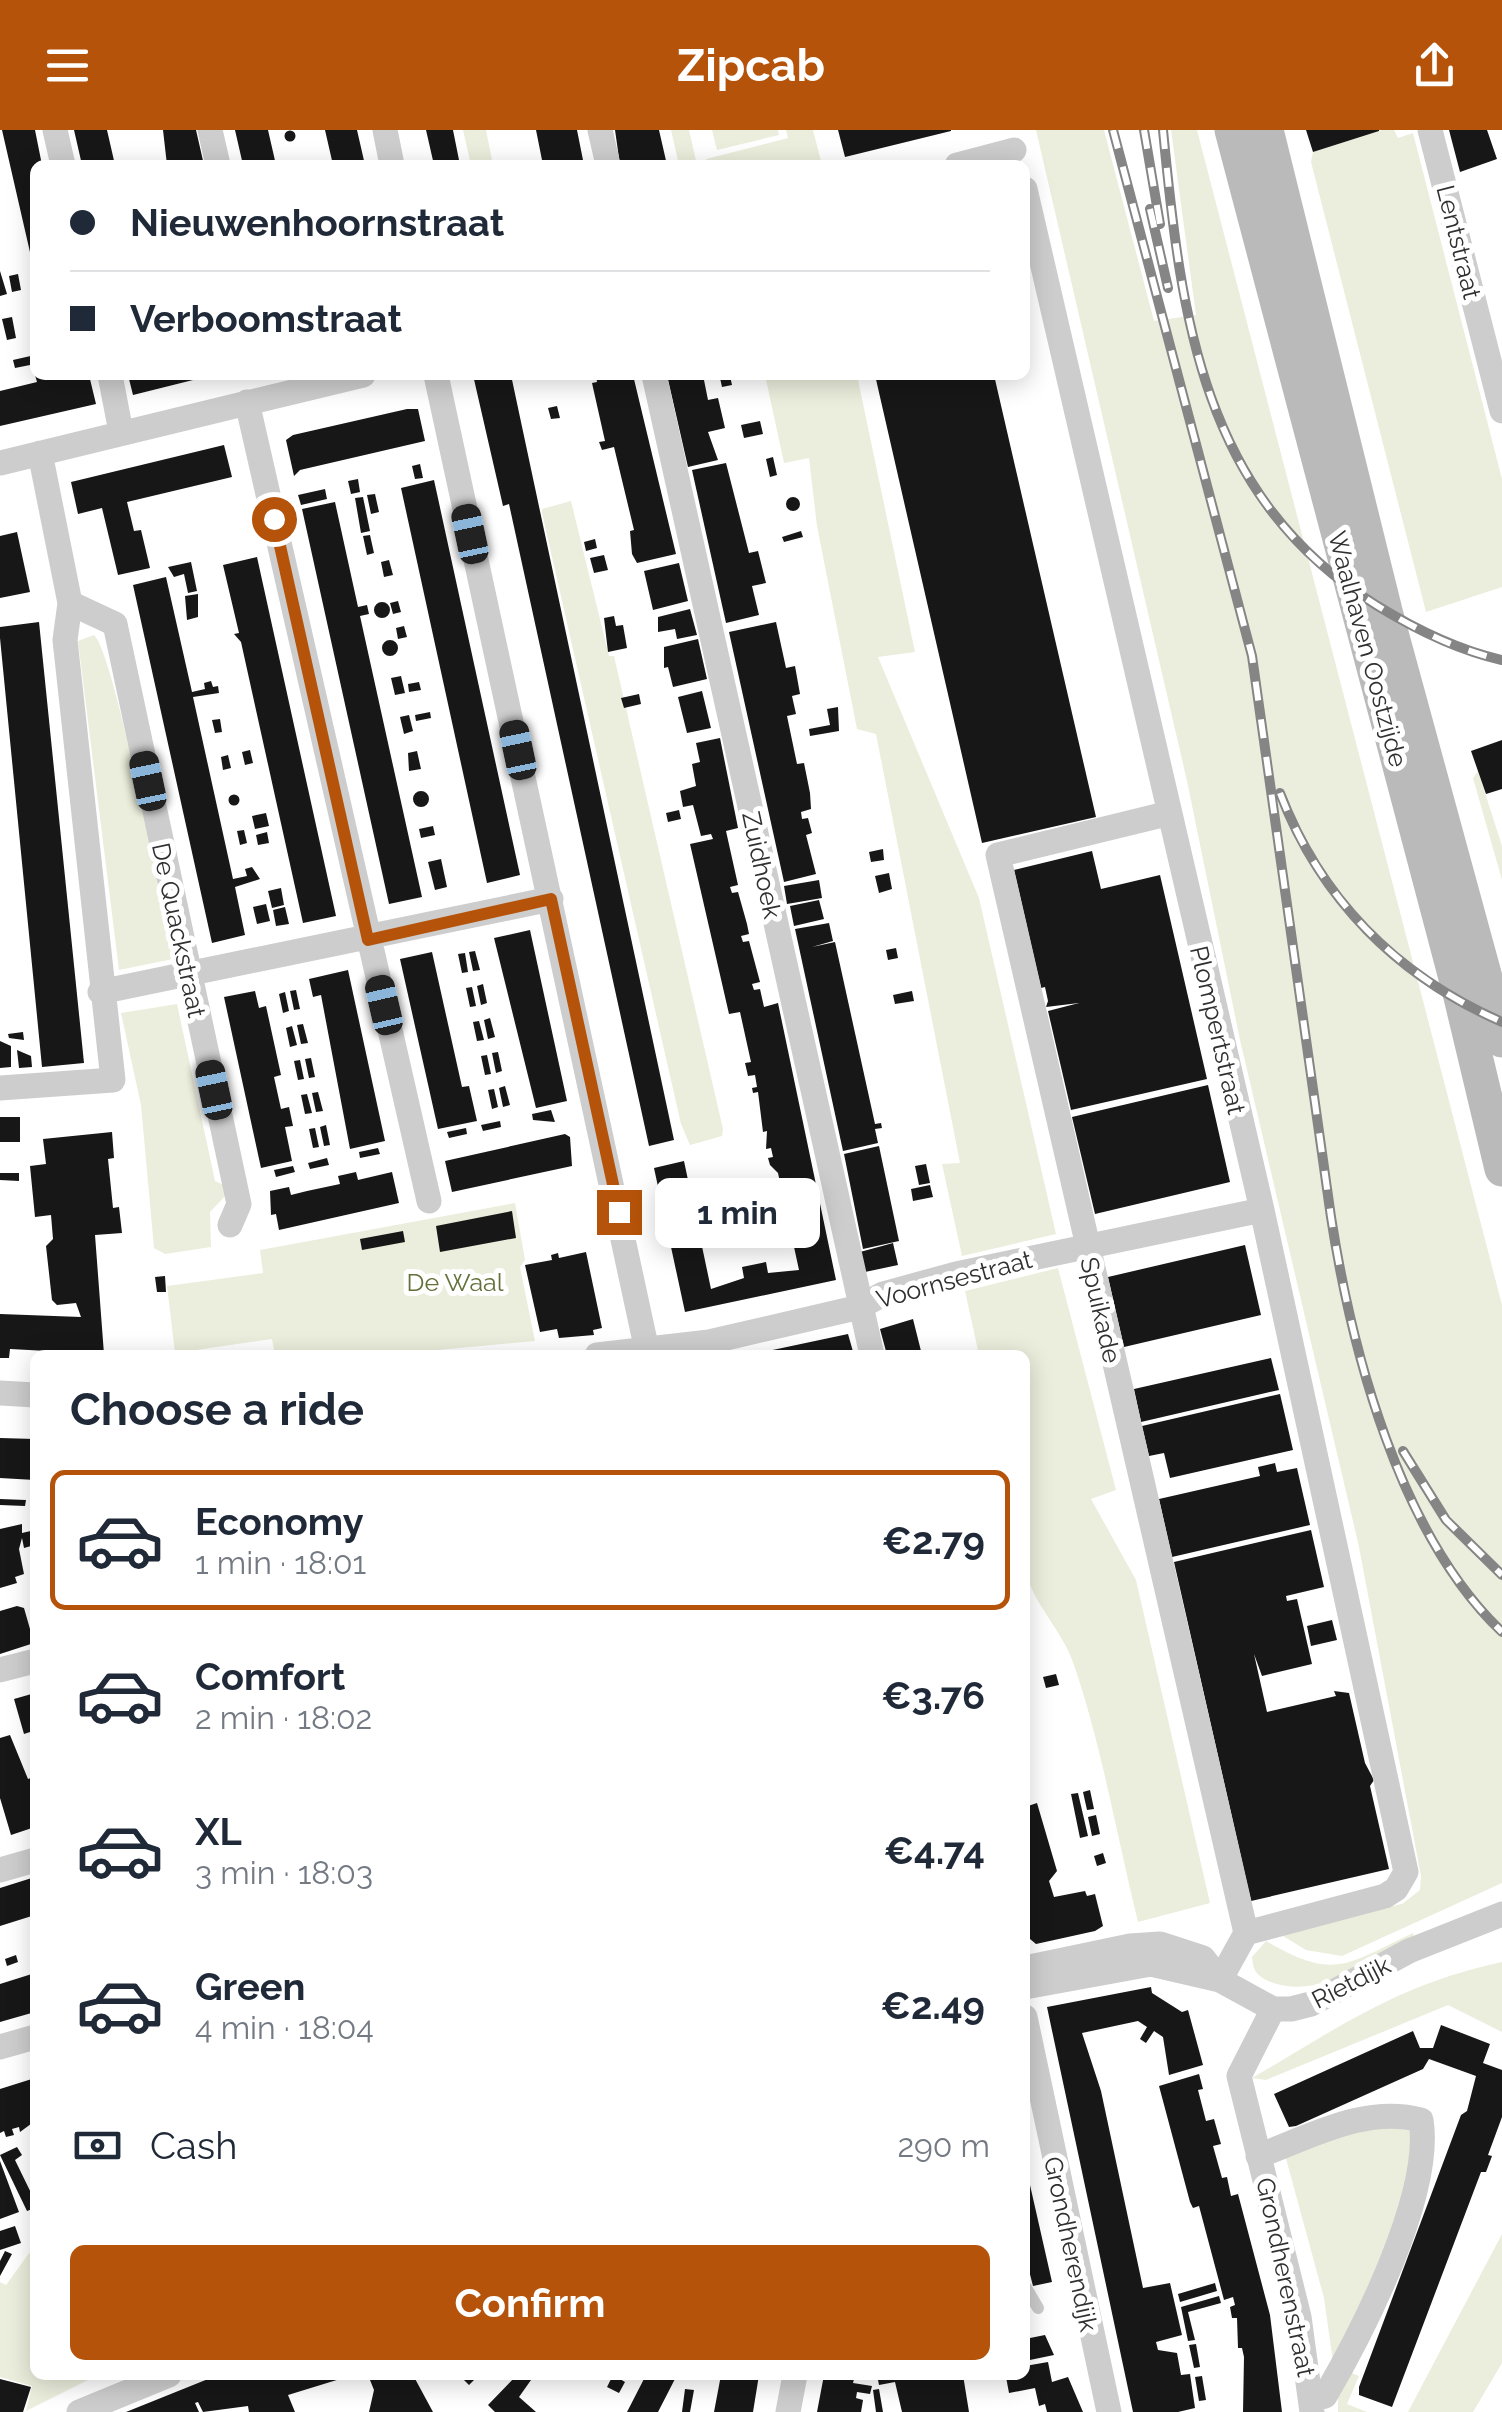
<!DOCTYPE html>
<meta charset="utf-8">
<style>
:root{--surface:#fff;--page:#f2f2f3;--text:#1f2937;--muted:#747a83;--line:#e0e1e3;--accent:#b45309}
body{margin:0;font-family:Raleway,sans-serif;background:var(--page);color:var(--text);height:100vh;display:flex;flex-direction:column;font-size:38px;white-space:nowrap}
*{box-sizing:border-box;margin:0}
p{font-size:32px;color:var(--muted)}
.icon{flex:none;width:55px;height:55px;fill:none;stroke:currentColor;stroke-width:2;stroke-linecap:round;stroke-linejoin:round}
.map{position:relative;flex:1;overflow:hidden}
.drawer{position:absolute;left:30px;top:1220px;width:1000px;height:1030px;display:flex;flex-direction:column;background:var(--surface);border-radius:15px;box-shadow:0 5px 25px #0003}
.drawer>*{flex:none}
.guide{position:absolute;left:30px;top:30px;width:1000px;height:220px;border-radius:15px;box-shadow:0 5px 25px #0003;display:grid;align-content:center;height:220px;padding:0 40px;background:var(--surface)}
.end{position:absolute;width:45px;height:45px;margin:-22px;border:12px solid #b45309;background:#fff;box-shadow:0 0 0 5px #fff}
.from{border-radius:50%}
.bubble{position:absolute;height:70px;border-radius:15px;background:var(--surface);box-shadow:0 5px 25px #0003;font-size:32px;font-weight:700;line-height:70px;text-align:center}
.car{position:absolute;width:30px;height:60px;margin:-30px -15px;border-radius:12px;box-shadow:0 0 8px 2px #0007;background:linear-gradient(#222 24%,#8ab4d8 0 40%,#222 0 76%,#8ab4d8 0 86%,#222 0)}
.guide b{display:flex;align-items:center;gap:35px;height:95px;font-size:38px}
.guide b+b{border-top:2px solid var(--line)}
.guide i{width:25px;height:25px;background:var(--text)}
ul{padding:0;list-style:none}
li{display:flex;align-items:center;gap:30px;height:140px;margin:0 20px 15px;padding:0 20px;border:5px solid transparent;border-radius:15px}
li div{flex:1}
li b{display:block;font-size:38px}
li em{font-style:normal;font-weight:700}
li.active{border-color:var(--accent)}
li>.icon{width:90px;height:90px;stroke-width:1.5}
h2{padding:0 40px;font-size:45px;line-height:120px}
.pay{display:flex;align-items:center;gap:25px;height:110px;padding:0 40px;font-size:38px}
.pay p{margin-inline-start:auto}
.action{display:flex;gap:20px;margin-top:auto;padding:20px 40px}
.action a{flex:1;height:115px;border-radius:15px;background:var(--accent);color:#fff;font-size:40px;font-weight:700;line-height:115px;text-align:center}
header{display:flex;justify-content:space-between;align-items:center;height:130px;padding:0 40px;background:var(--accent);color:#fff;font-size:45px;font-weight:700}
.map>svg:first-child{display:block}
.green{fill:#ebeedc}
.building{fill:#171717}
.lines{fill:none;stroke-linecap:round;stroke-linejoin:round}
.lane{stroke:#cdcdcd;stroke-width:12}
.street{stroke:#cdcdcd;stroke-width:25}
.secondary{stroke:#bababa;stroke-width:35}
.rail-casing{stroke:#858585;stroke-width:10}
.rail{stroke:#fff;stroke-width:6;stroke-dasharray:19;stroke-linecap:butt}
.route{stroke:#b45309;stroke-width:12}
.labels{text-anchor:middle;stroke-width:10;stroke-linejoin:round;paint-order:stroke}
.street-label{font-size:25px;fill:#303030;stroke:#fff}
.park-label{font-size:25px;fill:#637038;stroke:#fff}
</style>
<header><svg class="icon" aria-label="menu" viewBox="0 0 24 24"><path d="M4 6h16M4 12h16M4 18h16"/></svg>Zipcab<svg class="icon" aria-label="share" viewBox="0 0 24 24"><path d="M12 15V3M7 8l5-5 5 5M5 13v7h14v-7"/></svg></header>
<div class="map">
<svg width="1502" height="2282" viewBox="0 0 1502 2282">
<rect width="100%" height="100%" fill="#fff"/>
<!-- green -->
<path class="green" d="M463,0H486L493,35H471Z
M671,0H689L697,35H679Z
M712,0H778L779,5L717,20Z
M786,0H813L822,35H707L706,29L788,8Z
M1036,0H1104L1154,191L1196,185L1171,0H1197L1502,1175V1753L1342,1826L1306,1820L1283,1806V1800L1402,1774L1420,1760L1421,1746L1359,1417L1240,910L1187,651Z
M1382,0H1394L1398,8L1413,3L1502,349V457L1426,482L1311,32L1313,22Z
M765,245H857L915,522L878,527L979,768L1056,1104L962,1126L942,1034L960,1033L876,604L857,599L817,396L809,328L784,333Z
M571,371L609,526H614L723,999L722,1006L690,1015L681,994L542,383V379Z
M94,505C115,524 163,782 173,829L119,840L78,511Z
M1478,641L1502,716V750L1473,648Z
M177,874L215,1051L226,1056L228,1063L210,1082L211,1117L165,1124L154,1118L141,975L121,883Z
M515,1073L525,1130L520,1137L535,1211L384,1225H275L272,1209L175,1223L167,1156L263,1143L260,1120Z
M1058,1138L1116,1360L1091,1369L1136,1450L1210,1773L1138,1792C1117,1707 1102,1617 1074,1535C1062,1499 1033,1475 1025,1439V1225H979L965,1161Z
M1413,1803L1414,1807C1370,1830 1320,1872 1268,1851C1256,1845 1253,1840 1252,1827L1266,1811C1334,1851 1346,1835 1413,1803Z
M1502,1832V1902L1448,1875L1266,1950L1252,1948C1341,1896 1399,1854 1502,1832Z
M1397,1992L1413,2003L1416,2014L1391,2112L1334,2239L1324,2168L1285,2025L1325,2007Z
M1502,2104V2233L1473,2282H1408Z
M35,2115V2245H98L26,2281L32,2256L0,2247V2152L6,2155Z
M1349,2242L1359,2246L1347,2274L1367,2282H1338V2260Z"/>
<!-- building -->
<path class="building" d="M2,0H35L42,35H35V144Z
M74,0H107L115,35H82Z
M163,0H196L204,35H167Z
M235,0H268L276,35H243Z
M325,0H357L365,35H333Z
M426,0H453L460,35H434Z
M536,0H577L584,35H543Z
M615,0H659L667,35H620Z
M838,0H951V1L845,27Z
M1306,0H1379V1L1313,22Z
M1449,0H1487L1497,29L1460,42Z
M284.5 6a5.5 5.5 0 1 1 11 0a5.5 5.5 0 1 1-11 0Z
M0,141L7,164L0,166Z
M18,144L21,160L12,162L9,146Z
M12,187L16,208L7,210L2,189Z
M35,225V234L15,238L13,230Z
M35,245H89L96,274L0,296V261L37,252Z
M128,245H209V246L133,265Z
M473,245H511L674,1010L649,1016L509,374L503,376Z
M596,245H633L676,424L637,433L632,424L630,401L634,400L614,317L602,320L599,312L605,311L592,253L597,252Z
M667,245H703L708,270L718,268L725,298L708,302L718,330L688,337Z
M875,245H994L1096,687L982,713Z
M730,246L732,255L722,257L720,248Z
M557,276L560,288L551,289L548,278Z
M407,279H418L425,311L300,340L294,346L286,310L293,305Z
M760,291L763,304L744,308L741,295Z
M224,315L232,347L127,372L134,401L141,400L150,438L118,445L102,378L78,384L71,352Z
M773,327L777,345L770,347L766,329Z
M726,333L749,423L758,421L766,453L752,456L759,485L726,493L692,340Z
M420,334L423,348L415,349L412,336Z
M358,349L360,362L351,364L348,351Z
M434,350L520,745L487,753L401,358Z
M325,359L327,369L301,375L298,365Z
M375,364L379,382L371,384L367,365Z
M363,367L370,401L361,403L355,368Z
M786 374a7 7 0 1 1 14 0a7 7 0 1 1-14 0Z
M335,372L358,477L367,475L369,484L360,486L422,767L389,774L302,379Z
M801,401L803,407L784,412L782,407Z
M17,402L30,462L0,468V406Z
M370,405L374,423L367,425L363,406Z
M595,409L597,418L586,421L584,412Z
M604,425L608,440L594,443L590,428Z
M257,427L336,786L303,793L241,512L234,504L239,503L223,435Z
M389,430L393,445L384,447L381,432Z
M191,432L197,461L188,463L184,444L174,447L168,437Z
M679,433L688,471L653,480L644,441Z
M166,447L192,562L205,559L204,553L211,551L213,557L218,556L219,563L193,567L233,749L247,746L245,739L252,737L260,749L235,757L245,805L212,813L133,455Z
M198,464V487L187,490L185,466Z
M398,471L401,482L393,484L390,473Z
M374 480a8 8 0 1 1 16 0a8 8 0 1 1-16 0Z
M690,479L697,505L677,509L675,499L658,502V487Z
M614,486L616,496L623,495L627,518L608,522L604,488Z
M39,492L84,933L42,937L0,508V497Z
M776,492L786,538L795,536L800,564L792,566L796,584L787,586L797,634L804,633L810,663L811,679L801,682L802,689L808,688L812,703L806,705L816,744L784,752L729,502Z
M404,496L407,507L398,509L396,498Z
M698,509L707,549L673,557L668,537L664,538V517Z
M382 518a8 8 0 1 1 16 0a8 8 0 1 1-16 0Z
M401,546L405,563L395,565L391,548Z
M419,552L421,560L409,562L408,554Z
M702,561L711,598L687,603L678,567Z
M639,564L641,574L624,578L621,568Z
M838,577L839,601L810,606L809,599L830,595L827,579Z
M430,582L431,588L416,591L415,585Z
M409,585L413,601L404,604L400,587Z
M220,589L222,602L215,603L212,590Z
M720,608L738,698L726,701L738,755L730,757L732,763L738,762L747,794L749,804L741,806L743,812L749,811L760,852L752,854L754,860L760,859L764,877L778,873L836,1150L685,1182L654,1038L684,1031L711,1159L744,1148L742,1137L766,1132L768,1143L799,1140L778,1043L770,1035L768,1028L773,1027L771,1018L766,1019L767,1001L763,1002L758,962L753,963L752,958L757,957L755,945L748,946L745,933L751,932L740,882L729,884L690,714L713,709L711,704L701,706L693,675L683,677L680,661L696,656L692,634L700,632L696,613Z
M1502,610V659L1486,664L1471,621Z
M250,620L253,633L245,635L242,622Z
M417,621L421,639L409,641L408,623Z
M228,625L231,638L223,640L221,627Z
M413 669a8 8 0 1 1 16 0a8 8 0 1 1-16 0Z
M228.5 670a5.5 5.5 0 1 1 11 0a5.5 5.5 0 1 1-11 0Z
M679,680L681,689L668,692L666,683Z
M266,683L269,696L255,699L252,686Z
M433,696L435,705L421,708L419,699Z
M244,700L247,713L240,715L237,701Z
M267,702L269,713L258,715L256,705Z
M883,719L884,730L871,732L869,722Z
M1092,721L1101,759L1160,745L1207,949L1071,980L1048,881L1079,873L1046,877L1048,871L1045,857L1041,858L1014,740Z
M441,729L447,757L435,760L428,732Z
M889,743L892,759L879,763L875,746Z
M819,750L822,768L787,774L784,756Z
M281,758L284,775L272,778L268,761Z
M819,770L824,789L794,796L790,776Z
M266,774L270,791L257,794L253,777Z
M285,777L289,794L276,796L273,780Z
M829,793L833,811L812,817L835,812L875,994L881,993L882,998L875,999L878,1013L843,1021L795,799Z
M530,800L567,971L536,978L494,808Z
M896,818L898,828L888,830L886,820Z
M475,821L480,840L473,841L469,822Z
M432,822L462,957L469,956L477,991L438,999L400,829Z
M465,823L468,842L462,843L458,824Z
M348,840L385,1011L350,1019L321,865L313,867L309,849Z
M483,854L487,873L481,875L477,856Z
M472,857L476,876L470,877L466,858Z
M296,860L300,879L294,880L290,861Z
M255,861L259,878L266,876L281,945L274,947L281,979L289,977L293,996L285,997L292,1031L261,1038L224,867Z
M912,861L914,871L895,874L893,865Z
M285,862L289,881L283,883L279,864Z
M490,888L495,907L488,909L484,890Z
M479,891L484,910L477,911L473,892Z
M303,894L308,913L301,914L297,895Z
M292,896L297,915L290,917L286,898Z
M23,902L24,910L9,908L8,904Z
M0,911L11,916V937L0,938Z
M17,920L31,926L32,937L19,938Z
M498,922L502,941L496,943L492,923Z
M487,925L491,944L485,945L481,926Z
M311,928L315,947L309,948L305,929Z
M300,930L304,949L298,950L294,931Z
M1208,955L1230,1052L1095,1084L1072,987Z
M505,956L510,975L503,977L499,958Z
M494,959L498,977L492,979L488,960Z
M318,962L323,981L316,982L312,963Z
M307,964L312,983L305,984L301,965Z
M551,980L555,992L533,990L532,984Z
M0,987H20V1012H0Z
M500,991L501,997L483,1001L481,995Z
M326,995L330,1015L324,1016L320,997Z
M315,998L319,1017L313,1018L309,999Z
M466,998L467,1004L449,1008L447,1002Z
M112,1002L114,1028L108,1029L113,1078L119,1077L122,1103L95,1105L104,1224L10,1219L9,1228H0V1184L81,1187L76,1173L57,1175L52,1170L46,1116L53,1109L51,1085L35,1087L30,1036L46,1034L43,1009Z
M565,1004L570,1007L572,1036L452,1062L445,1031Z
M879,1016L899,1111L863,1119L844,1024Z
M378,1018L380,1024L360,1028L359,1022Z
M327,1028L329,1035L310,1039L308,1033Z
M926,1034L930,1053L919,1055L915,1036Z
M293,1036L295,1042L276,1047L274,1040Z
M356,1042L358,1050L392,1042L399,1073L279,1100L276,1084L271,1085L270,1061L289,1057L291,1065L307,1061L340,1054L338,1046Z
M0,1043H19V1051L0,1050Z
M930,1055L933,1067L913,1071L911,1059Z
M512,1081L516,1108L440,1122L436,1096Z
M403,1101L405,1112L362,1120L360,1109Z
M893,1113L898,1135L865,1142L860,1122Z
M1245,1115L1261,1185L1124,1217L1108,1147Z
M586,1122L602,1198L593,1200L594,1205L559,1208L557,1199L540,1202L525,1135L552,1130L551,1125L558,1123L559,1128Z
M165,1146L166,1162H157L155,1147Z
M913,1189L922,1225H887L880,1199Z
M848,1204L854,1225H758V1223Z
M1271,1228L1279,1260L1141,1292L1134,1259Z
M1280,1264L1293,1320L1170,1348L1164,1323L1149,1326L1142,1296Z
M0,1308L35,1309V1350L0,1348Z
M1275,1333L1277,1342L1297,1338L1310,1395L1172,1427L1159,1369L1260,1346L1258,1337Z
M0,1369L26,1370L25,1376L0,1375Z
M22,1394V1403L35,1400L31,1416L24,1418L22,1408L19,1419L24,1444L15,1447L17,1453L0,1458V1399Z
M1311,1400L1324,1457L1286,1466L1287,1471L1297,1469L1312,1534L1262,1546L1254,1524L1267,1582L1336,1566L1334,1561L1349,1563L1365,1633L1374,1650L1370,1656L1389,1739L1251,1771L1174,1432Z
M17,1476L24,1478L34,1513L0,1524V1481Z
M1332,1490L1337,1510L1311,1516L1307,1496Z
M1056,1544L1059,1555L1046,1558L1043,1547Z
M35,1563V1605L31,1606L30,1602L24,1604L14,1569Z
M10,1605L28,1649L34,1647L35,1652V1697L11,1705L0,1668V1608Z
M1090,1660L1094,1679L1087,1680L1083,1662Z
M1078,1663L1088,1706L1080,1708L1071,1664Z
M1037,1673L1057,1741L1049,1751L1054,1767L1085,1761L1087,1766L1095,1764L1103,1796L1095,1801L1036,1814L1030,1809L1025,1791V1677Z
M1096,1685L1100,1704L1092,1706L1088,1687Z
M1103,1723L1106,1733L1097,1736L1094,1726Z
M35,1747V1785L0,1796V1758Z
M16,1825L18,1832L7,1836L5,1829Z
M35,1843V1882L0,1892V1854Z
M1151,1857L1152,1863L1182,1882L1188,1880L1203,1935L1169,1945L1163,1907L1154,1901L1146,1913L1140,1909L1147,1897L1138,1891L1082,1903L1101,1961L1143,2158L1170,2153L1182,2205L1156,2212L1158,2220L1177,2223L1181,2245L1190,2244L1195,2278L1178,2282H1133L1047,1877Z
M1441,1895L1490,1914L1483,1933L1502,1940V1987L1488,2025L1492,2026L1486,2042H1481L1392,2277L1359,2265V2257L1461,1985L1467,1981L1476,1946L1429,1929L1423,1939L1296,1996L1289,1997L1274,1964L1413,1901L1420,1918H1433Z
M1199,1944L1203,1959L1198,1960L1206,1991L1214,1989L1221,2014L1213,2016L1222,2048L1227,2047L1231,2066L1238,2064L1270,2185L1282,2282H1243L1244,2227L1242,2218H1238L1237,2188H1232L1230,2177L1235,2175L1233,2167L1224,2170L1199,2076L1193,2078L1190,2072L1159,1956Z
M35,1948V1991L20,2002L19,1997L12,1999L14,2005L6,2007L4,2001L0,2003V1959Z
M17,2017L22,2025L15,2030L35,2071V2078L27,2081L0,2025Z
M0,2031L19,2082L0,2089Z
M1025,2033L1052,2152L1033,2156L1025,2125Z
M15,2096L21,2113L0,2120V2101Z
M5,2121L12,2124L0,2146V2131Z
M1215,2153L1217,2161L1180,2172L1178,2164Z
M1219,2166L1221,2173L1188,2182L1195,2210L1188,2211L1181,2177Z
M1045,2205L1054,2225L1025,2231V2209Z
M1196,2214L1200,2237L1194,2238L1189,2215Z
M1048,2232L1052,2252L1068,2247L1083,2282H1047L1045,2274L1039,2276L1035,2258L1009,2263L1006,2247L1025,2245V2236Z
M218,2245H353L288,2265L295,2282H249L248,2276L203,2282L198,2272L195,2273L199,2282H126Z
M368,2245H413L433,2282H369L374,2260Z
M459,2245H479L469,2255Z
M517,2245L531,2250L519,2267L536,2282H495L488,2275Z
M613,2245L625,2252L619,2263L607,2257Z
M646,2245H677L658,2282H627Z
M721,2245H759L753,2282H714Z
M824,2245H855L853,2253L872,2256L870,2264L857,2262L856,2268L863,2270L861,2282H817Z
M859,2245H963L969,2282H902L895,2252L879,2255L878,2250Z
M1202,2246L1206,2270L1199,2271L1195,2247Z
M0,2249L31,2257L23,2282H0Z
M685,2259L694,2260L690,2282H682Z
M879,2259L883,2282H876L873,2260Z"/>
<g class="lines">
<!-- lane -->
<path class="lane" d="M1025,2156L1038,2178"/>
<!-- street -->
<path class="street" d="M55,0L63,35
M210,0L218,35
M385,0L392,35
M600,0L608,35
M1430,0L1502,281
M957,35L1014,20
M1025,59L1262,1080L1406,1742L1396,1759L1385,1766L1246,1803L1220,1850
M110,245L121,302
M436,245L648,1225
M654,245L872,1225
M247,272L429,1071
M0,333L363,245
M70,473L115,494L239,1074L230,1095
M1166,684L998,725L1246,1803
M100,862L551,769
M0,958L113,950L65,510L70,473L40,323
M597,1225L709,1212L860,1177L883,1164L956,1144L1262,1080
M0,1263L35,1265
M0,1540L35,1531
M0,1740L35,1730
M1025,1838L1130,1816L1160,1814L1203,1828L1220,1850L1273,1879H1291L1311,1874L1409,1821L1502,1784
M1025,1857L1151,1834L1220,1850
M1273,1879L1239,1946L1299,2187L1312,2282
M1025,1887L1109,2282
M0,1917L35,1907
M1258,2026C1310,2007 1365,1975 1421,1990C1433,2064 1363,2201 1325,2266L1312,2269
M79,2282L169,2245
M788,2282L795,2245"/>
<!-- secondary -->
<path class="secondary" d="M1232,0L1461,867L1502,1039
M1266,0L1385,481L1502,910"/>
<defs>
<path id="rail" d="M1113,0L1252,526L1331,1087C1352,1223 1400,1405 1502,1502
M1144,0L1160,94
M1163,0C1181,187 1202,367 1376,475C1415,499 1457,520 1502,530
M1150,79L1168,158
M1280,663C1321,770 1398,846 1502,892
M1403,1321L1446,1390L1502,1445"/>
</defs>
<!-- rail casing -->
<use href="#rail" class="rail-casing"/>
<!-- rail -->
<use href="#rail" class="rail"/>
</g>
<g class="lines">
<!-- route -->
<path class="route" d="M274,389L368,810L551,769L619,1082"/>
</g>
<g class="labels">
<!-- street labels -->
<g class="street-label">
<text transform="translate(1459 112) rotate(76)" y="9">Lentstraat</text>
<text transform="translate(1368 519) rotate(75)" y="9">Waalhaven Oostzijde</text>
<text transform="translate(762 735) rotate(78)" y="9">Zuidhoek</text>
<text transform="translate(179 800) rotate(78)" y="9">De Quackstraat</text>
<text transform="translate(1218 900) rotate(77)" y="9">Plompertstraat</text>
<text transform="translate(954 1149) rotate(-15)" y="9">Voornsestraat</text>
<text transform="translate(1101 1180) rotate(77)" y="9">Spuikade</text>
<text transform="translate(1351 1852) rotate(-27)" y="9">Rietdijk</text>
<text transform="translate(1071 2114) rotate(78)" y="9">Grondherendijk</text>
<text transform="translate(1286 2147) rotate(78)" y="9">Grondherenstraat</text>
</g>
<!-- park labels -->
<g class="park-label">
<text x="455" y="1161">De Waal</text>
</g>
</g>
</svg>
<i class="end from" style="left:274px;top:389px"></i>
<i class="end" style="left:619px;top:1082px"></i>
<div class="bubble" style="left:655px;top:1048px;width:165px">1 min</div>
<i class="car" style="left:470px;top:404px;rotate:348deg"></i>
<i class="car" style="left:518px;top:620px;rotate:348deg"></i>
<i class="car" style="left:148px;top:651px;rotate:348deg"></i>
<i class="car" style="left:384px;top:875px;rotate:347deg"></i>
<i class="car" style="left:214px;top:960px;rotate:348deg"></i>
<div class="guide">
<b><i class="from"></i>Nieuwenhoornstraat</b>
<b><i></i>Verboomstraat</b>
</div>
<section class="drawer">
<h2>Choose a ride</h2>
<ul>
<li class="active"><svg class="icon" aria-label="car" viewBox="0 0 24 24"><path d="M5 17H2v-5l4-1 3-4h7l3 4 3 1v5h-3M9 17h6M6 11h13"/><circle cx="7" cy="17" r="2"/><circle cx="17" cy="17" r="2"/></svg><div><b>Economy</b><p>1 min · 18:01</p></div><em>€2.79</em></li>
<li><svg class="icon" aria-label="car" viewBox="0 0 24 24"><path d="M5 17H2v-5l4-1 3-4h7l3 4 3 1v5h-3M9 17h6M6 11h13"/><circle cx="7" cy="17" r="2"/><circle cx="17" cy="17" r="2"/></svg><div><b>Comfort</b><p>2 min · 18:02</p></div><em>€3.76</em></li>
<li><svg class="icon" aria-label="car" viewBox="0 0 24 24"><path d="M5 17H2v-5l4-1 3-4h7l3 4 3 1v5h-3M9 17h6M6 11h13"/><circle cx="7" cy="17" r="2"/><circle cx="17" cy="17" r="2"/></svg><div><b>XL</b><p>3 min · 18:03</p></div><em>€4.74</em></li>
<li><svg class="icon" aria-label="car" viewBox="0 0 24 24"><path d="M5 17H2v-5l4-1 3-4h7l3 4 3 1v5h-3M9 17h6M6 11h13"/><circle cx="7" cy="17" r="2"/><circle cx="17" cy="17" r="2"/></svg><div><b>Green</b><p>4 min · 18:04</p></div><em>€2.49</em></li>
</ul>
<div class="pay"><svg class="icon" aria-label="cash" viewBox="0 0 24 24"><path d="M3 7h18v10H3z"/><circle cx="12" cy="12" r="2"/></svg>Cash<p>290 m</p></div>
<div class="action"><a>Confirm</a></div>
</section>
</div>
